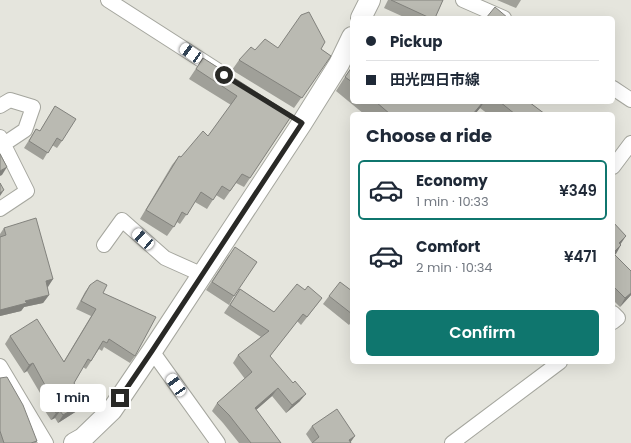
<!DOCTYPE html>
<meta charset="utf-8">
<style>
:root{--surface:#fff;--page:#f6f6f7;--text:#1f2937;--muted:#747a83;--line:#e0e1e3;--accent:#0f766e}
body{margin:0;font-family:Poppins,"Noto Sans JP",sans-serif;background:var(--page);color:var(--text);height:100vh;display:flex;flex-direction:column;font-size:15px;white-space:nowrap}
*{box-sizing:border-box;margin:0}
p{font-size:13px;color:var(--muted)}
.icon{flex:none;width:22px;height:22px;fill:none;stroke:currentColor;stroke-width:2;stroke-linecap:round;stroke-linejoin:round}
.map{position:relative;flex:1;overflow:hidden}
.drawer{position:absolute;left:350px;top:112px;width:265px;height:252px;display:flex;flex-direction:column;background:var(--surface);border-radius:6px;box-shadow:0 4px 16px #0002}
.drawer>*{flex:none}
.hud{position:absolute;left:350px;top:16px;width:265px;height:88px;border-radius:6px;box-shadow:0 4px 16px #0002;display:grid;align-content:center;height:88px;padding:0 16px;background:var(--surface)}
.end{position:absolute;width:18px;height:18px;margin:-9px;border:5px solid #292926;background:#fff;box-shadow:0 0 0 2px #fff}
.from{border-radius:50%}
.bubble{position:absolute;height:28px;border-radius:6px;background:var(--surface);box-shadow:0 4px 16px #0002;font-size:13px;font-weight:600;line-height:28px;text-align:center}
.car{position:absolute;width:12px;height:24px;margin:-12px -6px;border-radius:5px;box-shadow:0 0 3px 1px #0007;background:linear-gradient(#fff 24%,#345 0 40%,#fff 0 76%,#345 0 86%,#fff 0)}
.hud b{display:flex;align-items:center;gap:14px;height:38px;font-size:15px}
.hud b+b{border-top:1px solid var(--line)}
.hud i{width:10px;height:10px;background:var(--text)}
ul{padding:0;list-style:none}
li{display:flex;align-items:center;gap:12px;height:60px;margin:0 8px 6px;padding:0 8px;border:2px solid transparent;border-radius:6px}
li div{flex:1}
li b{display:block;font-size:15px}
li em{font-style:normal;font-weight:600}
li.selected{border-color:var(--accent)}
li>.icon{width:36px;height:36px;stroke-width:1.5}
h2{padding:0 16px;font-size:18px;line-height:48px}
.action{display:flex;gap:8px;margin-top:auto;padding:8px 16px}
.action a{flex:1;height:46px;border-radius:6px;background:var(--accent);color:#fff;font-size:16px;font-weight:600;line-height:46px;text-align:center}
.map>svg:first-child{display:block}
.lines{fill:none;stroke-linecap:round;stroke-linejoin:round}
.minor-casing{stroke:#a5a69e;stroke-width:16}
.secondary-casing{stroke:#a5a69e;stroke-width:22}
.minor{stroke:#fff;stroke-width:14}
.secondary{stroke:#fff;stroke-width:20}
.wall{fill:#a0a099}
.shaded-wall{fill:#82827d}
.building{fill:#babab2;stroke:#82827d}
.route{stroke:#292926;stroke-width:5}
</style>
<div class="map">
<svg width="631" height="443" viewBox="0 0 631 443">
<rect width="100%" height="100%" fill="#e5e5dd"/>
<g class="lines">
<defs>
<path id="minor" d="M108,0L217,70
M463,0L504,18
M613,88L631,100
M0,106L10,100L33,107L25,130L4,144
M0,137L27,191L0,209
M613,167L631,143
M104,245L122,220L165,258L203,275
M613,313L618,318L613,322
M152,351L218,443
M0,366L46,443
M452,443L560,362"/>
<path id="secondary" d="M361,18L370,0
M74,443L83,438L112,410L152,351L302,123L339,64L352,37"/>
</defs>
<!-- minor casing -->
<use href="#minor" class="minor-casing"/>
<!-- secondary casing -->
<use href="#secondary" class="secondary-casing"/>
<!-- minor -->
<use href="#minor" class="minor"/>
<!-- secondary -->
<use href="#secondary" class="secondary"/>
</g>
<!-- wall -->
<path class="wall" d="M388,0H443L435,18H406L384,8Z
M497,0H521L516,8Z
M278,48L321,49L331,56L294,108L232,70L239,60L255,50Z
M203,58L292,115L244,187L236,183L224,200L216,195L207,209L195,202L180,224L177,222L167,236L140,219L172,165L179,156L181,157L208,136L231,105L189,79Z
M352,66V102H529L545,114H488L480,108L475,114H364L336,91Z
M55,106L62,141L57,148L52,145L43,160L24,148L36,129L40,131Z
M613,222L620,244L615,254L631,295L620,307L613,300Z
M4,228L53,279L47,287L49,295L43,303L24,307L21,311L0,316V234Z
M229,255L234,296L229,305L206,290Z
M90,285L103,293L135,356L130,363L104,347L102,351L99,349L86,369L83,367L74,383L80,409L58,423L55,418L51,420L43,408L46,403L27,371L24,373L5,344L10,336L64,361L91,316L76,309L85,292Z
M240,289L274,312L305,290L322,298L301,325L297,321L270,356L300,401L286,413L272,396L256,410L281,443H239L223,423L212,411L217,403L245,379L233,363L238,355L261,337L224,313Z
M352,291V321L349,325L323,304L329,296Z
M0,378L37,441L36,443H0Z
M312,426L351,442L312,443L306,434Z"/>
<!-- shaded-wall -->
<path class="shaded-wall" d="M483,102H484L480,108L475,114H473Z
M7,167L2,175L0,176V171Z
M4,190L0,196V193Z
M626,236L620,245L619,243Z
M621,245L616,254L613,256V253Z
M53,279L48,287L40,289L46,281Z
M631,293V295L620,307L625,298Z
M49,295L43,303L24,307L21,311L0,316V310L25,301Z
M33,363L27,371L24,373L29,365Z
M278,388L272,396L249,416L255,408Z
M306,394L300,401L286,413L292,405Z
M86,402L80,409L58,423L63,415Z
M60,411L55,418L51,420L56,413Z
M355,436L350,443L349,440Z"/>
<!-- building -->
<path class="building" d="M391,0H443L435,18H430Z
M495,7L508,18H486Z
M309,12L325,42L321,49L331,56L302,98L239,60L251,47L255,50L265,39L278,48L301,15Z
M203,58L292,115L250,178L242,174L230,191L222,186L213,200L201,192L187,215L182,212L174,227L146,210L179,156L181,157L203,131L208,136L237,96L196,69Z
M352,67V82L345,77Z
M376,102H483L473,114H390Z
M500,102H529L545,114H515Z
M55,106L76,119L62,141L57,138L48,153L29,141L36,129L40,131Z
M0,154L7,167L0,171Z
M0,183L4,190L0,193Z
M36,218L53,279L46,281L49,295L25,301L27,303L0,310V237L6,235L4,228Z
M613,222L626,236L619,243L621,245L613,253L631,271V293L625,298L613,286Z
M235,247L257,262L234,296L212,282Z
M97,280L107,285L103,293L156,317L135,356L109,339L107,343L103,341L91,361L88,359L74,383L86,402L63,415L60,411L56,413L48,400L52,398L33,363L29,365L10,336L37,319L64,362L96,309L81,301L90,285Z
M340,282L352,291V314L329,296Z
M297,284L305,290L308,286L322,298L307,317L303,314L270,356L293,383L295,381L306,394L292,405L278,388L255,408L281,443H251L229,415L217,403L252,372L238,355L269,331L230,305L240,289L274,312Z
M7,377L23,405L37,441L31,443H4L0,431V378Z
M337,409L355,436L349,440L351,443H312L319,437L312,426Z"/>
<g class="lines">
<!-- route -->
<path class="route" d="M120,398L152,351L302,123L224,75"/>
</g>
</svg>
<i class="end from" style="left:224px;top:75px"></i>
<i class="end" style="left:120px;top:398px"></i>
<div class="bubble" style="left:40px;top:384px;width:66px">1 min</div>
<i class="car" style="left:191px;top:53px;rotate:305deg"></i>
<i class="car" style="left:143px;top:239px;rotate:312deg"></i>
<i class="car" style="left:176px;top:385px;rotate:325deg"></i>
<div class="hud">
<b><i class="from"></i>Pickup</b>
<b><i></i>田光四日市線</b>
</div>
<section class="drawer">
<h2>Choose a ride</h2>
<ul>
<li class="selected"><svg class="icon" aria-label="car" viewBox="0 0 24 24"><path d="M5 17H2v-5l4-1 3-4h7l3 4 3 1v5h-3M9 17h6M6 11h13"/><circle cx="7" cy="17" r="2"/><circle cx="17" cy="17" r="2"/></svg><div><b>Economy</b><p>1 min · 10:33</p></div><em>¥349</em></li>
<li><svg class="icon" aria-label="car" viewBox="0 0 24 24"><path d="M5 17H2v-5l4-1 3-4h7l3 4 3 1v5h-3M9 17h6M6 11h13"/><circle cx="7" cy="17" r="2"/><circle cx="17" cy="17" r="2"/></svg><div><b>Comfort</b><p>2 min · 10:34</p></div><em>¥471</em></li>
</ul>
<div class="action"><a>Confirm</a></div>
</section>
</div>
